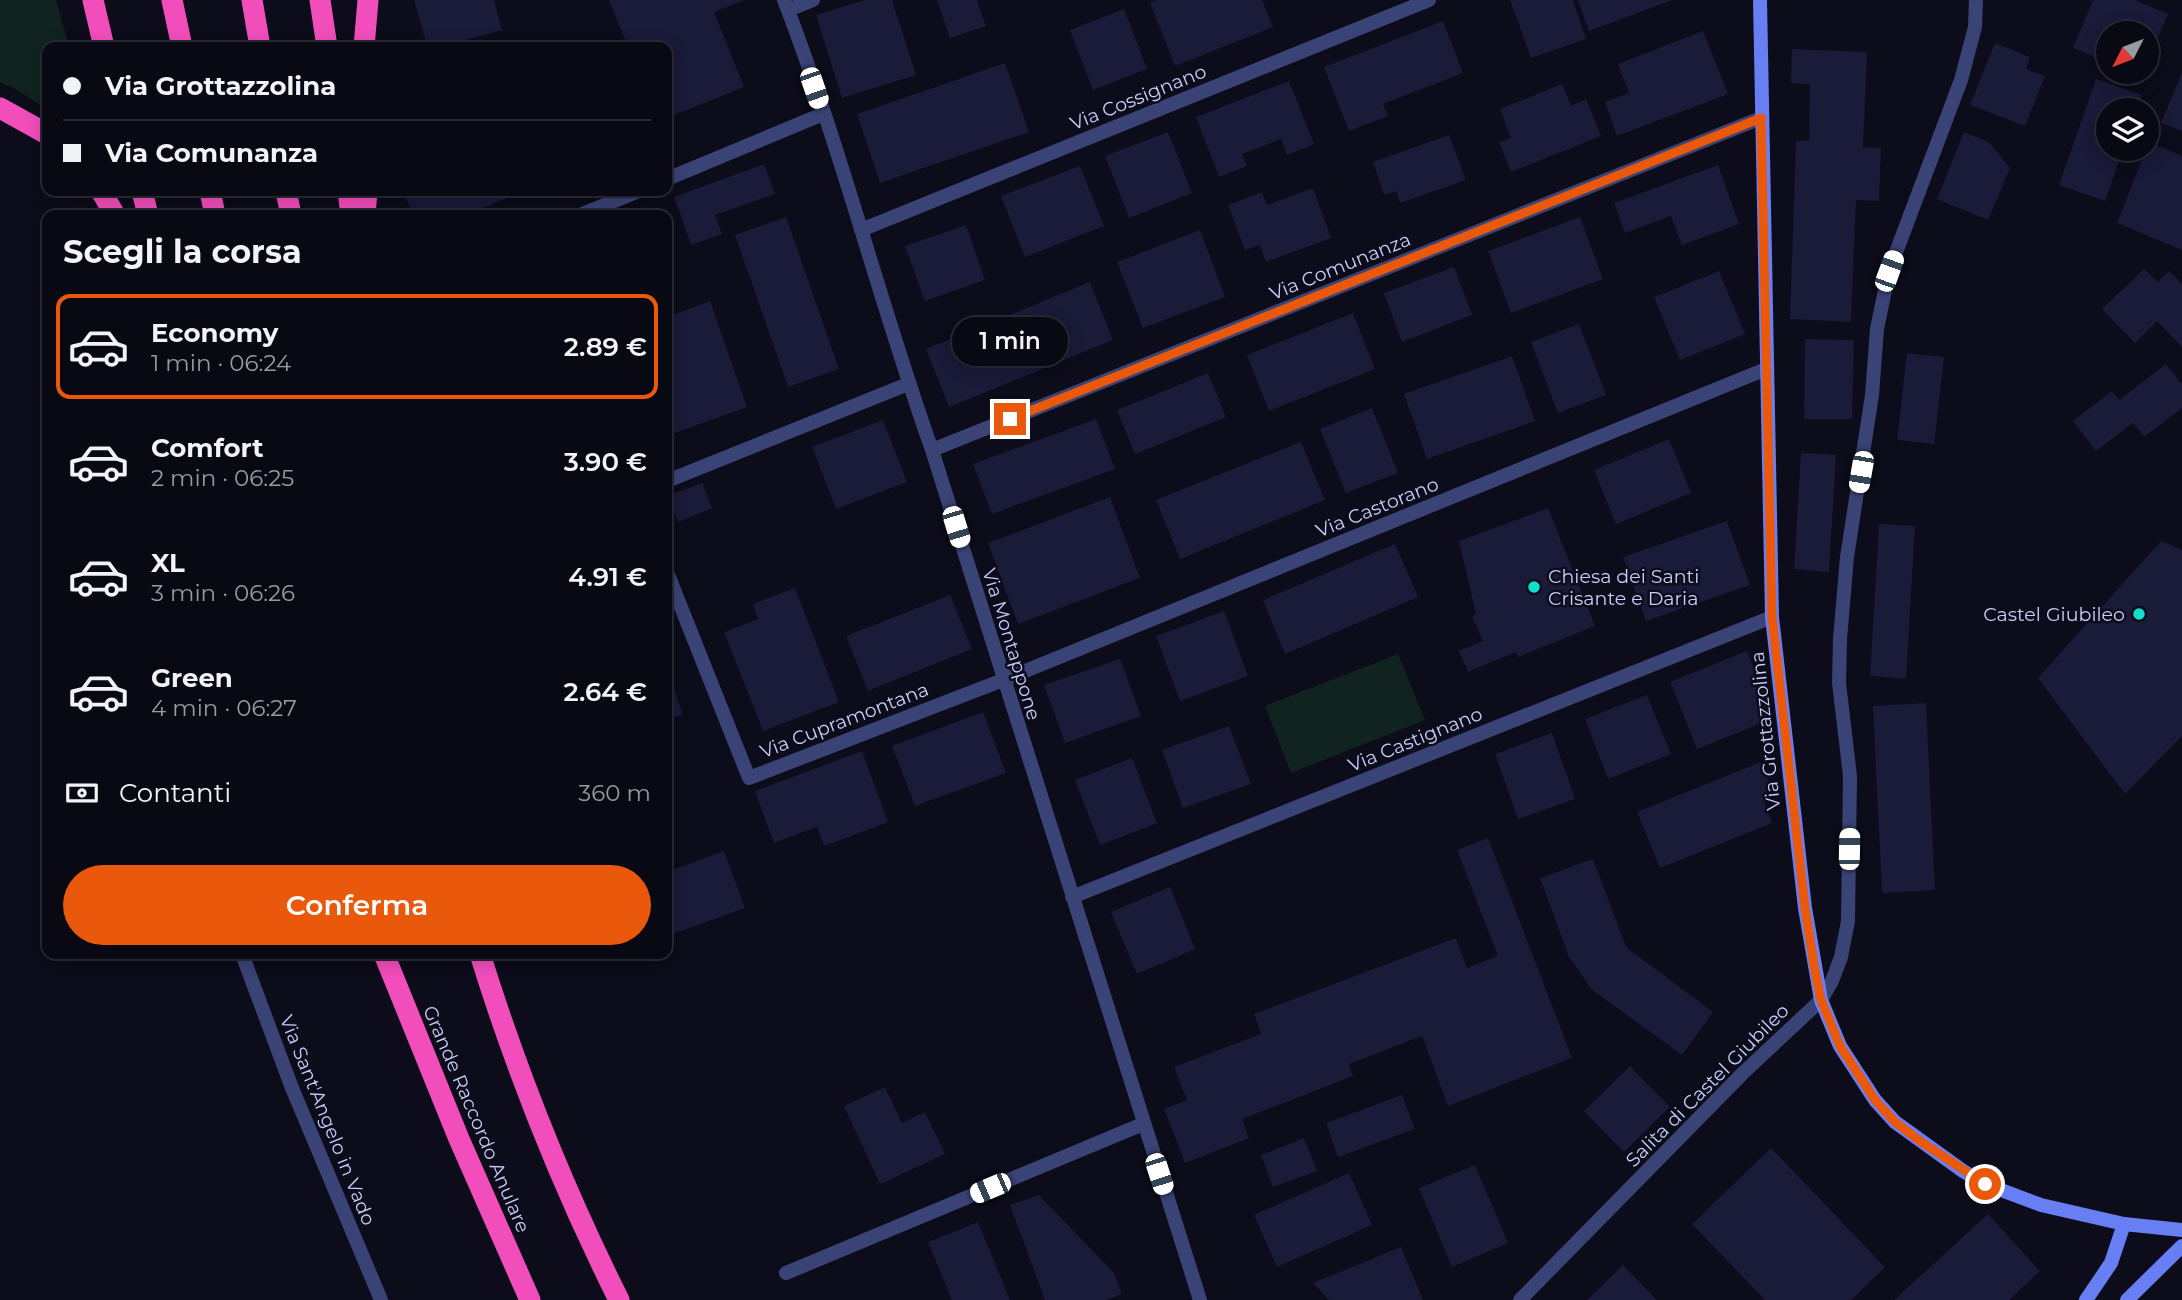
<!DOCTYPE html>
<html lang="it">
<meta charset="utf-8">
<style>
:root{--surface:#090914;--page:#171722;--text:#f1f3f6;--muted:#999aa0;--line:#292a34;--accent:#ea580c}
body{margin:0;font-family:Montserrat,sans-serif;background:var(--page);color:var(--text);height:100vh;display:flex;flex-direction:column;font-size:26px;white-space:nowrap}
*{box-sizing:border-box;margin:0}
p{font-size:23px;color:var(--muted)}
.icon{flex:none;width:38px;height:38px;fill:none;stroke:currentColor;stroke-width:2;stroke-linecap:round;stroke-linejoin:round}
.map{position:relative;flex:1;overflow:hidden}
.side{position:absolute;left:42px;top:210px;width:630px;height:749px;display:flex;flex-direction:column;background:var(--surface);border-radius:14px;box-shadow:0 4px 18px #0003,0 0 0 2px var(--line)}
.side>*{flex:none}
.hud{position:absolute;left:42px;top:42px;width:630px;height:154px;border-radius:14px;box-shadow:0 4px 18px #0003,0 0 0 2px var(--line);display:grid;align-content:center;height:154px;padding:0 21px;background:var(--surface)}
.needle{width:46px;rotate:228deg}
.controls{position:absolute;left:2096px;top:21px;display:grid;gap:14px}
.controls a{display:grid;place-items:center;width:63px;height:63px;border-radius:50%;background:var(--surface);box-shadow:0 4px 18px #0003,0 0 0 2px var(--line);font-size:35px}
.end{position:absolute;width:32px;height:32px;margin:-16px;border:9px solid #ea580c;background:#fff;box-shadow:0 0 0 4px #fff}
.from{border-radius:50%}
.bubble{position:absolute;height:49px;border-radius:24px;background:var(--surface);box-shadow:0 4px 18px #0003,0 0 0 2px var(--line);font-size:23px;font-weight:600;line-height:49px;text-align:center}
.car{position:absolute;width:21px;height:42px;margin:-21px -10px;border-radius:9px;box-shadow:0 0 5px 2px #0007;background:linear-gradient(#fff 24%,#345 0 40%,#fff 0 76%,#345 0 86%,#fff 0)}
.hud b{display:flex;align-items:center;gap:24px;height:66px;font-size:26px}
.hud b+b{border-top:2px solid var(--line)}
.hud i{width:18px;height:18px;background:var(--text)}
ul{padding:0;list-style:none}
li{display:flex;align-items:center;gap:21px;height:105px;margin:0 14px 10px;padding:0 7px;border:4px solid transparent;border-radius:14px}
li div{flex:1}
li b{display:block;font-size:26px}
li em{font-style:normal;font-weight:600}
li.selected{border-color:var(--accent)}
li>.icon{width:63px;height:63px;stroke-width:1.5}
h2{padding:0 21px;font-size:32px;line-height:84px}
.pay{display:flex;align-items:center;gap:18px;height:77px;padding:0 21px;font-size:26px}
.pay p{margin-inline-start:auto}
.cta{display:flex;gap:14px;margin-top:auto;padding:14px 21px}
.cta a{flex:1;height:80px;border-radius:42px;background:var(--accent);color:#fff;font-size:28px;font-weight:600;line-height:80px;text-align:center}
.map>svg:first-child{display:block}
.green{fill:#10231f}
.building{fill:#1a1a39}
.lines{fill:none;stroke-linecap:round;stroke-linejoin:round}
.lane{stroke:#3a4376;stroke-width:14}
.street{stroke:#3a4376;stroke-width:14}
.secondary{stroke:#687ef3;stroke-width:14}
.highway{stroke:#f14ebb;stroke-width:21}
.route{stroke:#ea580c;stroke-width:9}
.poi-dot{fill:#11dfcd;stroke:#0c0c1a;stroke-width:2.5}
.labels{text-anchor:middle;stroke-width:5;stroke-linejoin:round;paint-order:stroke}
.street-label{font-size:19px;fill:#c9cdfb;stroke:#0c0c1a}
.poi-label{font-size:19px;fill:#c9cdfb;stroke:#0c0c1a;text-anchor:start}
</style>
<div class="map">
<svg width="2182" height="1300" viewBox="0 0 2182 1300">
<rect width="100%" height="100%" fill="#0c0c1a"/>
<!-- green -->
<path class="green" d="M0,0H56L69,47H47V109L14,88L0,82Z
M1398,654L1425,720L1291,773L1265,706Z"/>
<!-- building -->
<path class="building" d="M414,0H494L502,30L466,40L468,47H409L426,42Z
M609,0H745L714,12L744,87L667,118V47H628Z
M865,0H892L916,75L842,98L816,15Z
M937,0H977L986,26L950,38Z
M1156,0H1262L1273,27L1175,66L1150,3Z
M1510,0H1573L1586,39L1531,58Z
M1580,0H1672L1589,31L1578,1Z
M2093,0H2135L2168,14L2147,63V33H2109V63L2073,48Z
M1124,9L1147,69L1093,90L1070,30Z
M1443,21L1463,73L1383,104L1388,116L1349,131L1324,67Z
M1703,31L1728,94L1617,136L1605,102L1629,93L1618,64Z
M1995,43L2030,57L2026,69L2045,76L2025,126L1970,105Z
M1792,49L1867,52L1863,147L1881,148L1879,201L1856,200L1851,322L1790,319L1796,141H1809L1810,84L1791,83Z
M1005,63L1029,132L880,183L857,114Z
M2182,73V131L2161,123Z
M2096,79L2142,95L2136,110H2109V149H2123L2105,201L2059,185Z
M1289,81L1314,144L1287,155L1281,139L1242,154L1247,166L1219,177L1196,117Z
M1562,84L1571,106L1586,99L1601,136L1511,172L1499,142L1511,138L1500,109Z
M1168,132L1192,193L1129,218L1105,156Z
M1964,132L1989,142L2010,168L1988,220L1937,199Z
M1449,135L1466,180L1400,203L1396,191L1384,195L1373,162Z
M2149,142L2182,156V250L2117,223Z
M764,164L775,194L715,215L722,234L691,245L674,197Z
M1718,165L1739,224L1682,245L1671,216L1625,233L1614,203Z
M1080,166L1104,226L1025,257L1001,196Z
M1313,188L1331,238L1266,262L1260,245L1245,250L1228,205L1262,192L1267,205Z
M403,191H525L465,215H413Z
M786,217L839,369L788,387L735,235Z
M1580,217L1603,279L1511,313L1488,251Z
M966,225L985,280L925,301L905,246Z
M1200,230L1225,297L1143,328L1117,262Z
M1454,267L1472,315L1402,342L1384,293Z
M2144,269L2158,282L2169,271L2182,284V347L2157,321L2135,343L2102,309Z
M1719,271L1745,334L1680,360L1654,297Z
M1090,282L1113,340L949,407L926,349Z
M710,301L747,407L667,436V381L671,379L667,366V317Z
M1353,313L1375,369L1269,411L1247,355Z
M1579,324L1606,395L1558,413L1531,342Z
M1805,339L1854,340L1852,419H1804Z
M1907,353L1944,357L1934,444L1897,440Z
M1512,356L1535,421L1427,459L1404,394Z
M2166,364L2182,384V408L2144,437L2133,423L2096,451L2073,421L2112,391L2119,400Z
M1208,373L1226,417L1135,454L1117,410Z
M1372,408L1398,473L1346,493L1320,429Z
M1096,419L1115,469L992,514L973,464Z
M883,420L907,482L836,509L812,447Z
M1669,439L1691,493L1616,524L1594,470Z
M1301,442L1325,500L1180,559L1156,500Z
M1801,453L1836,455L1829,572L1794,569Z
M702,483L712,508L678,522L667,496Z
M1110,497L1140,578L1018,624L988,543Z
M1548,508L1595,626L1518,657L1516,652L1468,672L1459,651L1483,641L1472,616L1476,614L1459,541Z
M1727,521L1750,585L1646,621L1623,557Z
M1879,524L1915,526L1906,679L1870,676Z
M2161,541L2182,550V736L2125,794L2038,678Z
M1395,544L1418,597L1285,654L1263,600Z
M795,588L839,702L763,731L724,632L758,619L753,604Z
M950,595L972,649L868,691L846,636Z
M1224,611L1248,676L1180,701L1156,636Z
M1747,651L1774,718L1697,749L1670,682Z
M1120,659L1141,716L1065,743L1044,685Z
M667,671L683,714L667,720Z
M1647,695L1671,754L1608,779L1585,719Z
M1926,703L1935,890L1882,893L1873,706Z
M983,712L1006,773L915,806L892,746Z
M1229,726L1251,784L1183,808L1162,750Z
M1552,733L1575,799L1518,819L1495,754Z
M862,751L888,822L824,846L817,827L774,843L755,791Z
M1132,758L1157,823L1100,845L1075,780Z
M1761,762L1775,798L1764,802L1772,823L1660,868L1637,812Z
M1488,838L1572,1058L1448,1106L1422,1036L1349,1064L1353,1076L1242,1119L1249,1138L1185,1163L1164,1109L1187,1100L1174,1067L1261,1034L1254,1014L1456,938L1467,968L1498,956L1457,850Z
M724,851L745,908L667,936V872Z
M1593,859L1626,947L1713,1012L1682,1055L1591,989L1569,957L1540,878Z
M1170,887L1195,949L1137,974L1111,912Z
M1630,1066L1670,1107L1624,1152L1584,1111Z
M885,1087L902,1123L925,1112L945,1154L880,1184L844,1106Z
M1402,1095L1415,1129L1338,1157L1326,1123Z
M1304,1138L1317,1171L1273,1187L1261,1155Z
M1771,1148L1885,1267L1851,1300H1765L1692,1224Z
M1475,1165L1508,1243L1452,1267L1419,1188Z
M1349,1173L1372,1225L1277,1267L1254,1215Z
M1039,1195L1114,1273L1122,1294L1106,1300H1045L1010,1205Z
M1988,1214L2040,1271L2009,1300H1894Z
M978,1222L1010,1300H952L928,1242Z
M1401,1247L1423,1300H1329L1313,1283Z
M1623,1265L1657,1300H1587Z"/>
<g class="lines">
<!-- lane -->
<path class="lane" d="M47,427V429
M242,954L292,1088L381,1300"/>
<!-- street -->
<path class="street" d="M784,0C841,147 879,301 932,450L1200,1300
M788,10L813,0
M667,179L823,114
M580,215L639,191
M861,230L1429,0
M932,450L1761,118
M667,481L908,384
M667,572L749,778L1003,680L1766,369
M1072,897L1772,617
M786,1273L1143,1124
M1520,1300L1743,1073L1821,1000L1832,981L1841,957L1848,921L1850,776L1839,683L1840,639L1847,557L1872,395L1877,329L1889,271L1961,80L1975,27L1976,0"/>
<!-- secondary -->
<path class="secondary" d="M1760,0L1772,617L1805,908L1821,1000L1840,1046L1875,1100L1895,1122L1963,1171L1985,1184L2041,1205L2124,1224L2182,1230
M2086,1300L2111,1263L2124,1224
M2127,1300L2182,1246"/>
<!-- highway -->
<path class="highway" d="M93,0L104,47
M172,0L182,47
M252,0L260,47
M320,0L327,47
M364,47L368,0
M0,108L47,134
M101,191L115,215
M142,191L148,215
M210,191L215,215
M286,191L291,215
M348,191L351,215
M365,215L367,191
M384,954L459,1139L530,1300
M480,954C517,1073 563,1188 619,1300"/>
</g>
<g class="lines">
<!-- route -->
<path class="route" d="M1010,419L1761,118L1772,617L1805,908L1815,971L1821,1000L1840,1046L1875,1100L1895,1122L1920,1141L1985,1184"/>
</g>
<!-- markers -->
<g class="poi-dot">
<circle cx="1534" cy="587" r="7"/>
<circle cx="2139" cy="614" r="7"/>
</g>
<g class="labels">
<!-- street labels -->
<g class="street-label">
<text transform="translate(1138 97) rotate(-22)" y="7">Via Cossignano</text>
<text transform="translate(1340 266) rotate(-22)" y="7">Via Comunanza</text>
<text transform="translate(1377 507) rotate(-22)" y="7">Via Castorano</text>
<text transform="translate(1012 644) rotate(73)" y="7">Via Montappone</text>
<text transform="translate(844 720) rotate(-21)" y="7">Via Cupramontana</text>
<text transform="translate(1765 731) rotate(-96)" y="7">Via Grottazzolina</text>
<text transform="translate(1415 739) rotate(-22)" y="7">Via Castignano</text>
<text transform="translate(1707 1085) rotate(-45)" y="7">Salita di Castel Giubileo</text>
<text transform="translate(477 1119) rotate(67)" y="7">Grande Raccordo Anulare</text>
<text transform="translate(328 1120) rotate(68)" y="7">Via Sant'Angelo in Vado</text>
</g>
<!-- poi labels -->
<g class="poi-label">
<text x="1548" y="583">Chiesa dei Santi<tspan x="1548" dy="22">Crisante e Daria</tspan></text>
<text x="2125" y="621" text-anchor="end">Castel Giubileo</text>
</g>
</g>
</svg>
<div class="controls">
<a><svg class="needle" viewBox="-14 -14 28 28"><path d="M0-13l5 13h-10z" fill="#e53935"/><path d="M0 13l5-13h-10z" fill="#999aa0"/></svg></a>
<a><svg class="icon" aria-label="layers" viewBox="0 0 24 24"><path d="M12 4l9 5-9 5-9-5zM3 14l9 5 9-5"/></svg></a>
</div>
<i class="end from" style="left:1985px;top:1184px"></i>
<i class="end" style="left:1010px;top:419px"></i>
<div class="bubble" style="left:952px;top:317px;width:116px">1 min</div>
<i class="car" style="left:814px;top:88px;rotate:161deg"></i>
<i class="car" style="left:1889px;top:271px;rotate:20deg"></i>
<i class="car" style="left:1861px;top:472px;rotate:190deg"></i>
<i class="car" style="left:956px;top:527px;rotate:163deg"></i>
<i class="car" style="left:1849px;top:849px;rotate:1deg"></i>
<i class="car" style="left:1159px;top:1174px;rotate:162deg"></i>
<i class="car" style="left:990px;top:1188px;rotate:247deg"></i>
<div class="hud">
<b><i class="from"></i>Via Grottazzolina</b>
<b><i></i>Via Comunanza</b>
</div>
<section class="side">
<h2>Scegli la corsa</h2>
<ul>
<li class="selected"><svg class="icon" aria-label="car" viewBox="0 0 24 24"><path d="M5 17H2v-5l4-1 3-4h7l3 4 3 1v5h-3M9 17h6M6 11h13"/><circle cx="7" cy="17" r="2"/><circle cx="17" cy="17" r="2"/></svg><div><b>Economy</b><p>1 min · 06:24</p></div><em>2.89 €</em></li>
<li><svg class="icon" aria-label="car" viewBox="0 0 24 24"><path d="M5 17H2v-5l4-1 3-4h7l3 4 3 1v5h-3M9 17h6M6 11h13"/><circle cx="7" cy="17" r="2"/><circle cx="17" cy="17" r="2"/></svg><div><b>Comfort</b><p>2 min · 06:25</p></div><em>3.90 €</em></li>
<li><svg class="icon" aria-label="car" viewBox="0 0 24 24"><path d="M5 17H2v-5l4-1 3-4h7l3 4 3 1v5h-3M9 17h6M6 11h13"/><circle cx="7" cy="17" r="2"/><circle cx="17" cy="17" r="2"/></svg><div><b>XL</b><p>3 min · 06:26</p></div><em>4.91 €</em></li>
<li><svg class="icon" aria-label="car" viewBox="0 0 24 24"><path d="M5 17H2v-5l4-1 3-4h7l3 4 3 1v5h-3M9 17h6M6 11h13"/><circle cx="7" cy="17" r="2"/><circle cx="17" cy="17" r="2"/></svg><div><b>Green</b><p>4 min · 06:27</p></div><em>2.64 €</em></li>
</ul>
<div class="pay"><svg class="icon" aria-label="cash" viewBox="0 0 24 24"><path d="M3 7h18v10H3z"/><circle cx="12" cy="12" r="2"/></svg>Contanti<p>360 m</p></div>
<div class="cta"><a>Conferma</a></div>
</section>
</div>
